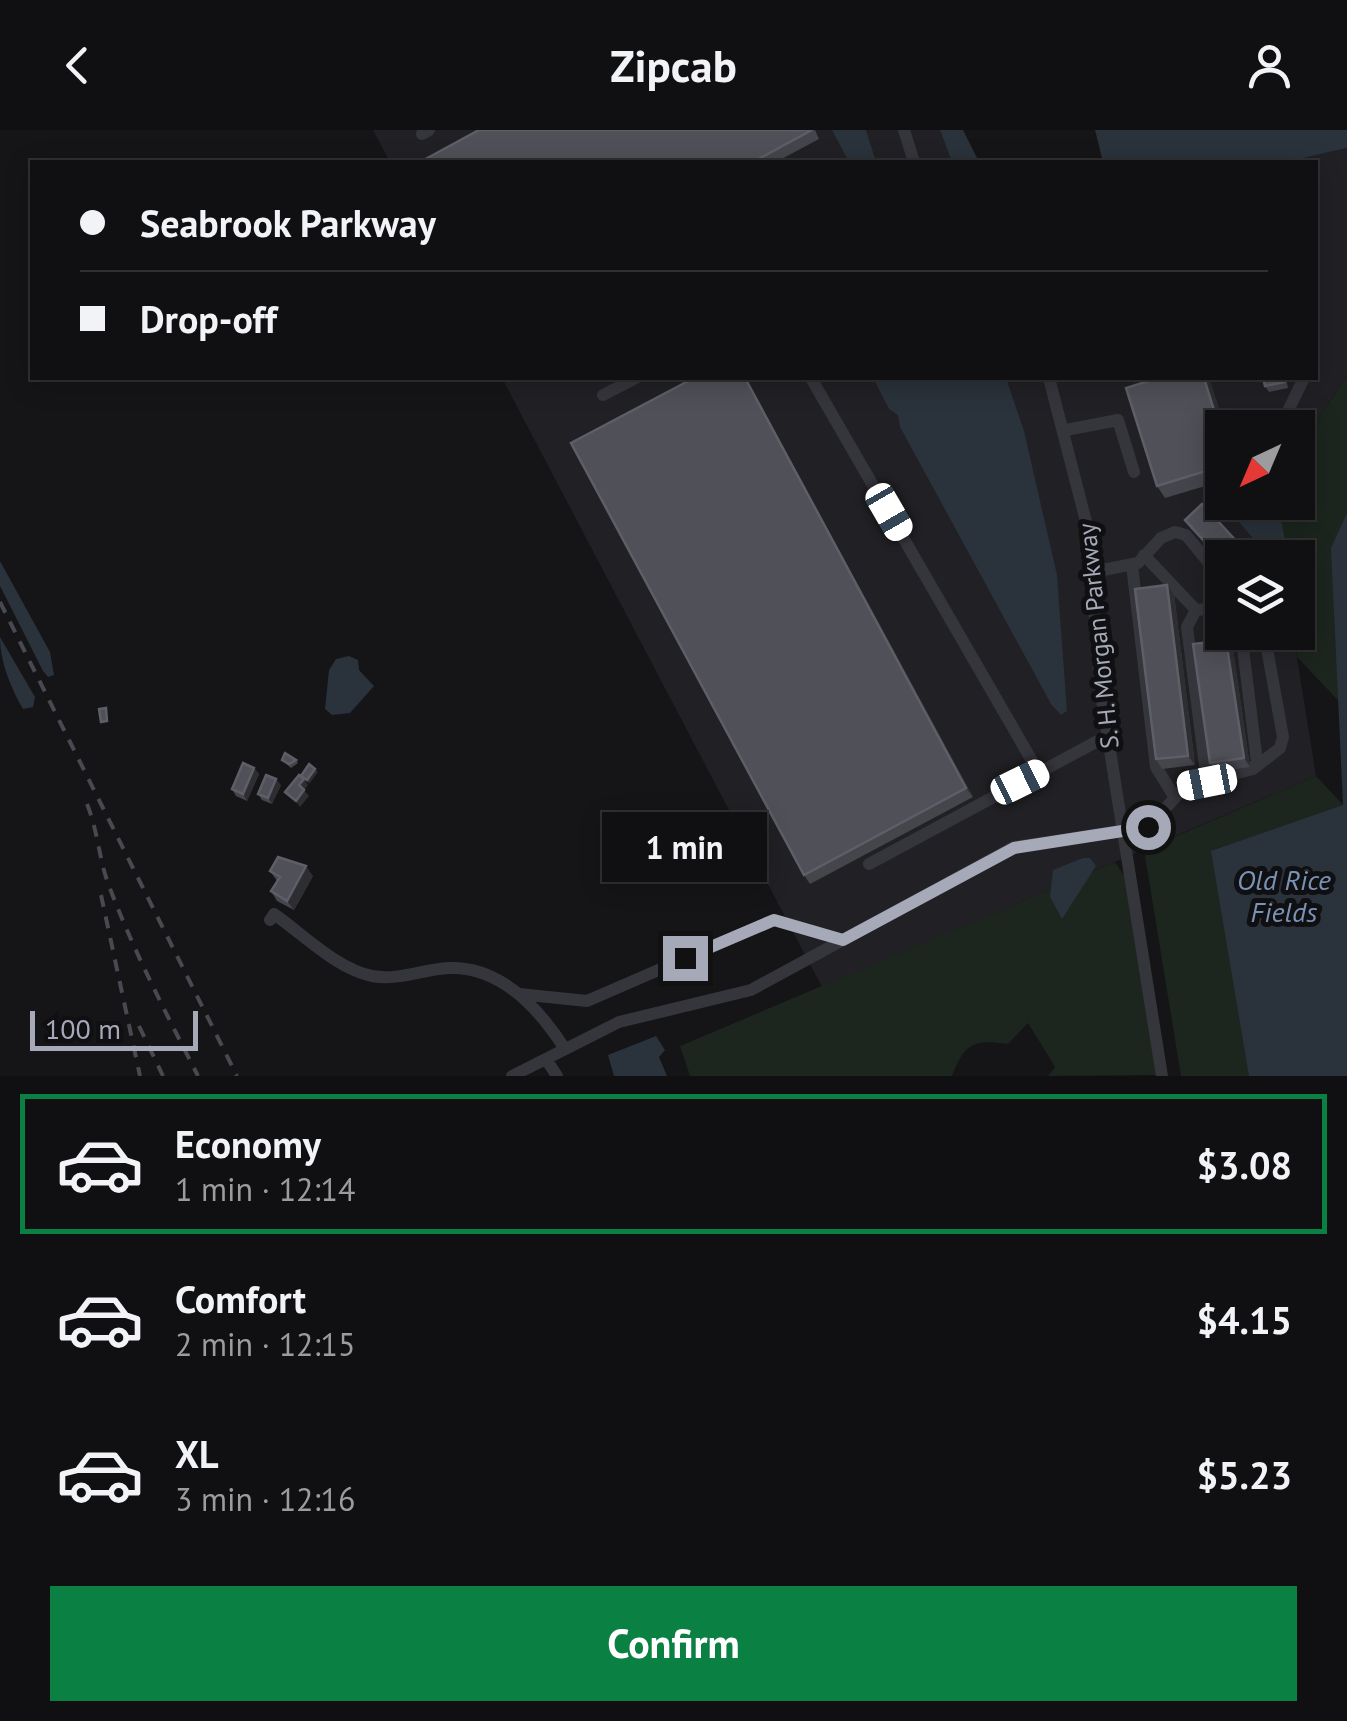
<!DOCTYPE html>
<meta charset="utf-8">
<style>
:root{--surface:#100f11;--page:#1e1d1f;--text:#f1f3f6;--muted:#9c9c9f;--line:#302f31;--accent:#0b8043}
body{margin:0;font-family:"PT Sans",sans-serif;background:var(--page);color:var(--text);height:100vh;display:flex;flex-direction:column;font-size:38px;white-space:nowrap}
*{box-sizing:border-box;margin:0}
p{font-size:32px;color:var(--muted)}
.icon{flex:none;width:55px;height:55px;fill:none;stroke:currentColor;stroke-width:2;stroke-linecap:round;stroke-linejoin:round}
.map{position:relative;height:946px;overflow:hidden}
.details{display:flex;flex-direction:column;background:var(--surface);flex:1}
.details>*{flex:none}
.banner{position:absolute;left:30px;top:30px;width:1288px;height:220px;border-radius:0px;box-shadow:0 5px 25px #0003,0 0 0 2px var(--line);display:grid;align-content:center;height:220px;padding:0 50px;background:var(--surface)}
.needle{width:65px;rotate:224deg}
.buttons{position:absolute;left:1205px;top:280px;display:grid;gap:20px}
.buttons a{display:grid;place-items:center;width:110px;height:110px;border-radius:0px;background:var(--surface);box-shadow:0 5px 25px #0003,0 0 0 2px var(--line);font-size:50px}
.scale{position:absolute;left:30px;bottom:25px;width:168px;box-sizing:border-box;padding-left:10px;border:5px solid #a5a9b8;border-top:0;font-size:28px;line-height:35px;white-space:nowrap;color:#a5a9b8;-webkit-text-stroke:8px #100f12;paint-order:stroke}
.end{position:absolute;width:45px;height:45px;margin:-22px;border:12px solid #a5a9b8;background:#111;box-shadow:0 0 0 5px #111}
.from{border-radius:50%}
.bubble{position:absolute;height:70px;border-radius:0px;background:var(--surface);box-shadow:0 5px 25px #0003,0 0 0 2px var(--line);font-size:32px;font-weight:600;line-height:70px;text-align:center}
.car{position:absolute;width:30px;height:60px;margin:-30px -15px;border-radius:12px;box-shadow:0 0 8px 2px #0007;background:linear-gradient(#fff 24%,#345 0 40%,#fff 0 76%,#345 0 86%,#fff 0)}
.banner b{display:flex;align-items:center;gap:35px;height:95px;font-size:38px}
.banner b+b{border-top:2px solid var(--line)}
.banner i{width:25px;height:25px;background:var(--text)}
ul{padding:18px 0 0;list-style:none}
li{display:flex;align-items:center;gap:30px;height:140px;margin:0 20px 15px;padding:0 30px;border:5px solid transparent;border-radius:0px}
li div{flex:1}
li b{display:block;font-size:38px}
li em{font-style:normal;font-weight:600}
li.active{border-color:var(--accent)}
li>.icon{width:90px;height:90px;stroke-width:1.5}
.button{display:flex;gap:20px;margin-top:auto;padding:20px 50px}
.button a{flex:1;height:115px;border-radius:0px;background:var(--accent);color:#fff;font-size:40px;font-weight:600;line-height:115px;text-align:center}
header{display:flex;justify-content:space-between;align-items:center;height:130px;padding:0 50px;background:var(--surface);font-size:45px;font-weight:600}
.map>svg:first-child{display:block}
.built{fill:#212024}
.green{fill:#1c251e}
.water{fill:#2a323b}
.lines{fill:none;stroke-linecap:round;stroke-linejoin:round}
.minor{stroke:#35353c;stroke-width:12}
.rail{stroke:#484951;stroke-width:4;stroke-dasharray:12 10;stroke-linecap:butt}
.wall{fill:#45454c}
.shaded-wall{fill:#2e2d32}
.building{fill:#505058;stroke:#5d5e67;stroke-width:2.5}
.route{stroke:#a5a9b8;stroke-width:12}
.labels{text-anchor:middle;stroke-width:10;stroke-linejoin:round;paint-order:stroke}
.street-label{font-size:25px;fill:#a5a9b8;stroke:#100f12}
.water-label{font-size:28px;font-style:italic;fill:#7993b6;stroke:#100f12}
</style>
<header><svg class="icon" aria-label="back" viewBox="0 0 24 24"><path d="M15 5l-7 7 7 7"/></svg>Zipcab<svg class="icon" aria-label="person" viewBox="0 0 24 24"><circle cx="12" cy="8" r="4"/><path d="M4 21q1-7 8-7t8 7"/></svg></header>
<div class="map">
<svg width="1347" height="946" viewBox="0 0 1347 946">
<rect width="100%" height="100%" fill="#151417"/>
<!-- built -->
<path class="built" d="M373,0H957L976,32H390Z
M1347,18V245L1298,319V298H1222V372L1272,373L1281,427L1222,428V502L1293,503L1316,646L822,857L502,248H1315V32H1286Z"/>
<!-- green -->
<path class="green" d="M1347,245V580L1297,527L1293,503L1298,502V428L1281,427L1272,373L1298,372V319Z
M1316,646L1347,679V946H1181L1144,720Z
M1115,732L1132,757L1162,945L1048,946L1055,937L1028,893L1008,914C973,909 965,913 952,946H690L680,916Z"/>
<!-- water -->
<path class="water" d="M832,0H866L876,32H849Z
M940,0H963L979,32H952Z
M1095,0H1347V18L1286,32H1103Z
M873,248H1006L1024,301L1057,445L1067,581L1061,585L1051,574L900,297L898,285L889,279Z
M1249,372L1277,373L1289,427H1269L1239,392L1236,382Z
M1347,383V946H1249L1211,721L1343,675L1331,418Z
M0,431L50,522L54,545L48,547L43,541L0,456Z
M0,507L35,567L33,577L23,579C11,558 0,532 0,507Z
M349,526L358,530L359,540L374,556L350,583L332,585L325,579L329,540L336,529Z
M1083,728H1090L1096,736L1062,789L1050,767L1053,740Z
M656,906L665,920L659,927L667,946H614L608,925Z"/>
<g class="lines">
<!-- minor -->
<path class="minor" d="M904,0L914,32
M422,4L429,0
M811,248L1039,643
M1049,248L1089,403L1100,558L1162,946
M603,265L636,248
M1255,296L1286,285L1304,248
M1066,300L1118,290L1134,342
M1144,425L1196,480
M1132,435L1156,637L1174,666
M1093,442L1138,433L1161,408L1175,402L1186,405L1222,449
M1253,639L1280,618L1283,607L1264,502
M1207,651L1187,497L1196,480L1222,478
M869,734L1107,606
M270,790L274,784C304,805 337,839 372,846C399,851 423,839 449,838C501,836 540,880 565,919
M519,864L587,871L774,790L843,810
M546,929L557,946
M512,946L619,892L751,860L1014,717L1148,697L1186,656L1253,639L1257,632L1241,502"/>
<!-- rail -->
<path class="rail" d="M0,472L237,946
M87,674C98,701 99,730 109,756C134,822 166,883 198,946
M101,765L140,946
M139,896L163,946"/>
</g>
<!-- wall -->
<path class="wall" d="M479,0H815L819,9L776,32H420Z
M694,248H746L973,667L810,754L804,745Z
M1158,248H1209L1225,298H1222V351L1165,368L1157,356Z
M1286,248L1288,258L1269,262L1265,256Z
M1185,390L1222,428V432L1191,399Z
M1167,455L1174,464L1195,635L1162,639L1156,629Z
M1226,510L1233,519L1250,637L1217,642L1210,633Z
M282,630H296L298,633L291,638Z
M254,638L259,644L247,671L236,666L232,659Z
M281,655L272,674L262,670L258,664Z
M270,741L313,746L294,780L277,771L271,761L277,751Z"/>
<!-- shaded-wall -->
<path class="shaded-wall" d="M745,248H746L973,667L966,658Z
M1204,248H1209L1225,298H1222V306Z
M1167,455L1174,464L1195,635L1188,626Z
M1226,510L1233,519L1250,637L1244,628Z
M254,638L259,644L247,671L243,664Z
M315,639L318,642L309,654L307,650Z
M276,649L281,655L272,674L268,668Z
M304,649L308,655L303,662L299,655Z
M304,660L309,666L300,677L296,671Z
M306,736L313,746L294,780L287,771Z"/>
<!-- building -->
<path class="building" d="M479,0H812L753,32H420Z
M694,248H745L966,658L804,745L571,313Z
M1158,248H1204L1222,306V336L1157,356L1126,258Z
M1263,248H1283L1284,252L1265,256Z
M1202,374L1252,428H1222V430L1185,390Z
M1167,455L1188,626L1156,629L1135,459Z
M1226,510L1244,628L1210,633L1193,514Z
M106,578L107,591L101,592L99,579Z
M285,623L296,630L289,634L282,630Z
M243,633L254,638L243,664L232,659Z
M309,634L315,639L307,650L301,646Z
M266,645L276,649L268,668L258,664Z
M299,645L304,649L299,655L304,660L296,671L285,662Z
M278,727L306,736L287,771L271,761L280,747L270,741Z"/>
<g class="lines">
<!-- route -->
<path class="route" d="M685,828L774,790L843,810L1014,718L1148,697"/>
</g>
<g class="labels">
<!-- street labels -->
<g class="street-label">
<text transform="translate(1098 506) rotate(-96)" y="9">S. H. Morgan Parkway</text>
</g>
<!-- water labels -->
<g class="water-label">
<text x="1284" y="760">Old Rice<tspan x="1284" dy="32">Fields</tspan></text>
</g>
</g>
</svg>
<div class="buttons">
<a><svg class="needle" viewBox="-14 -14 28 28"><path d="M0-13l5 13h-10z" fill="#e53935"/><path d="M0 13l5-13h-10z" fill="#9c9c9f"/></svg></a>
<a><svg class="icon" aria-label="layers" viewBox="0 0 24 24"><path d="M12 4l9 5-9 5-9-5zM3 14l9 5 9-5"/></svg></a>
</div>
<div class="scale">100 m</div>
<i class="end from" style="left:1148px;top:697px"></i>
<i class="end" style="left:685px;top:828px"></i>
<div class="bubble" style="left:602px;top:682px;width:165px">1 min</div>
<i class="car" style="left:889px;top:382px;rotate:150deg"></i>
<i class="car" style="left:1020px;top:652px;rotate:64deg"></i>
<i class="car" style="left:1207px;top:652px;rotate:259deg"></i>
<div class="banner">
<b><i class="from"></i>Seabrook Parkway</b>
<b><i></i>Drop-off</b>
</div>
</div>
<section class="details">
<ul>
<li class="active"><svg class="icon" aria-label="car" viewBox="0 0 24 24"><path d="M5 17H2v-5l4-1 3-4h7l3 4 3 1v5h-3M9 17h6M6 11h13"/><circle cx="7" cy="17" r="2"/><circle cx="17" cy="17" r="2"/></svg><div><b>Economy</b><p>1 min · 12:14</p></div><em>$3.08</em></li>
<li><svg class="icon" aria-label="car" viewBox="0 0 24 24"><path d="M5 17H2v-5l4-1 3-4h7l3 4 3 1v5h-3M9 17h6M6 11h13"/><circle cx="7" cy="17" r="2"/><circle cx="17" cy="17" r="2"/></svg><div><b>Comfort</b><p>2 min · 12:15</p></div><em>$4.15</em></li>
<li><svg class="icon" aria-label="car" viewBox="0 0 24 24"><path d="M5 17H2v-5l4-1 3-4h7l3 4 3 1v5h-3M9 17h6M6 11h13"/><circle cx="7" cy="17" r="2"/><circle cx="17" cy="17" r="2"/></svg><div><b>XL</b><p>3 min · 12:16</p></div><em>$5.23</em></li>
</ul>
<div class="button"><a>Confirm</a></div>
</section>
